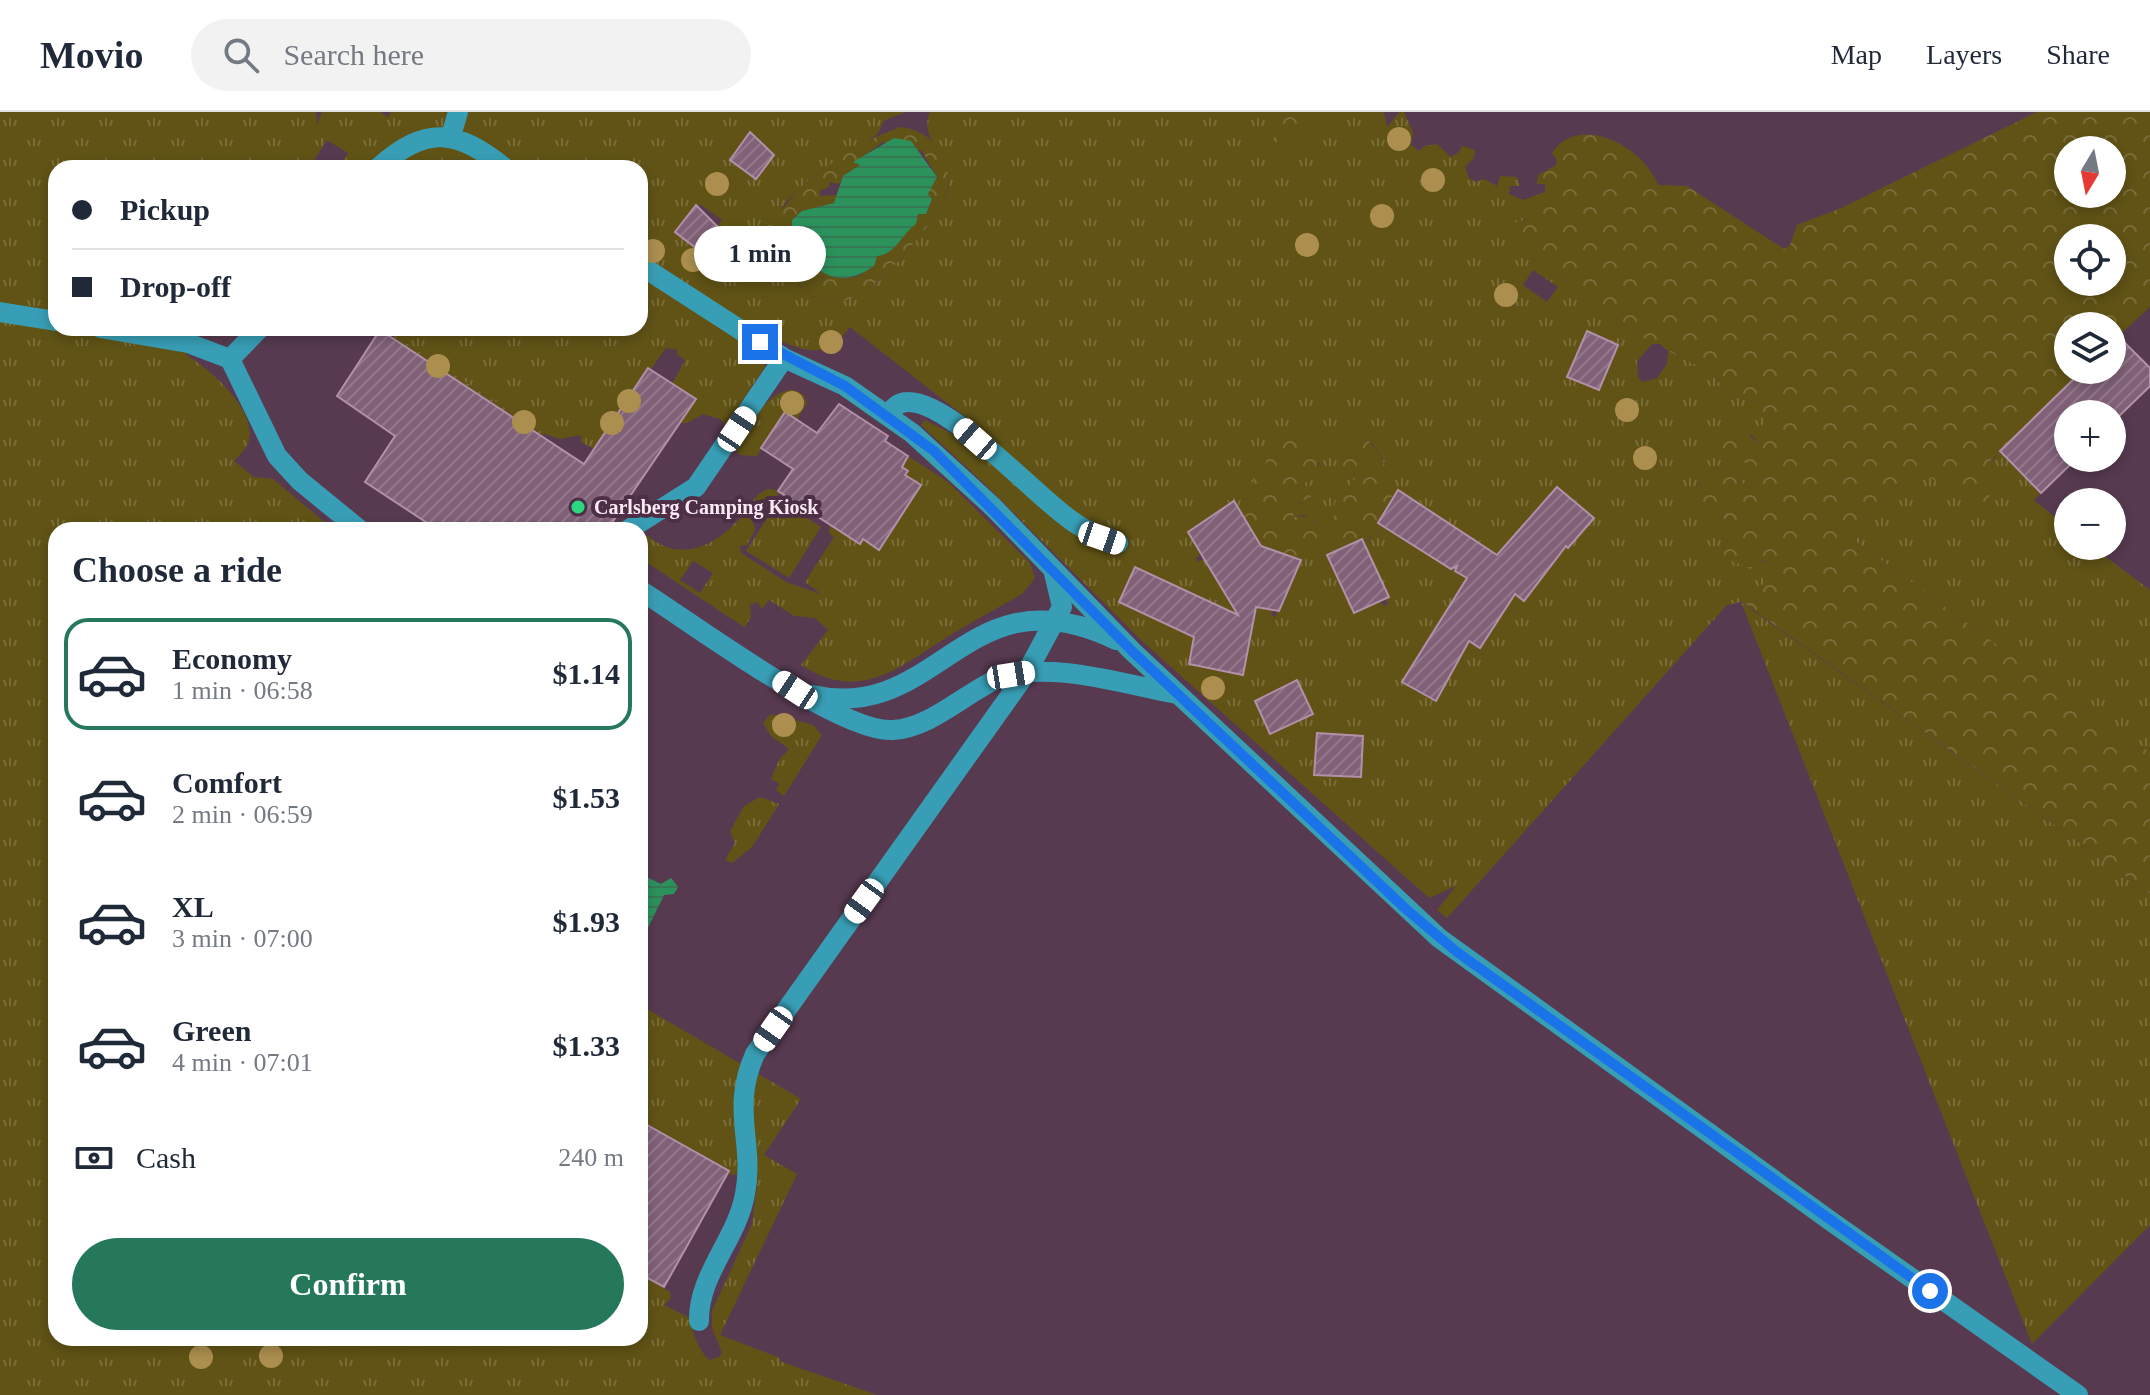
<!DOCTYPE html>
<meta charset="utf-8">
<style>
:root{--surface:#fff;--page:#f2f2f3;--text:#1f2937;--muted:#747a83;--line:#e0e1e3;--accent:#25785a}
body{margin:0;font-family:Georgia,serif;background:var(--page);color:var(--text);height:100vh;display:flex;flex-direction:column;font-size:30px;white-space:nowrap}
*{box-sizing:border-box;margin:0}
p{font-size:26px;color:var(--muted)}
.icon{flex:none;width:44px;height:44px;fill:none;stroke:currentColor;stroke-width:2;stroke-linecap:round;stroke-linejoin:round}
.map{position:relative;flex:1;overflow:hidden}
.panel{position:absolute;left:48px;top:410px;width:600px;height:824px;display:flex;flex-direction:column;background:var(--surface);border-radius:24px;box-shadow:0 4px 12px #0003}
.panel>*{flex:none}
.guide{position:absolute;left:48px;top:48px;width:600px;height:176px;border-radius:24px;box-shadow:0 4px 12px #0003;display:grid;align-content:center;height:176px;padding:0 24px;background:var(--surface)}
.needle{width:52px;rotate:190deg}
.controls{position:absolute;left:2054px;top:24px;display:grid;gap:16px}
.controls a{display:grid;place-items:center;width:72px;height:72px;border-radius:50%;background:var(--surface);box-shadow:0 4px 12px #0003;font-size:40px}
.end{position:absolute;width:36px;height:36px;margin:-18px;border:10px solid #1a73e8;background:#fff;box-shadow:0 0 0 4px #fff}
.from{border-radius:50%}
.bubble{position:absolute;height:56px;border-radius:28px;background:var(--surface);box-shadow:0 4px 12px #0003;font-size:26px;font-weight:700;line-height:56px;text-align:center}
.car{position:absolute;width:24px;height:48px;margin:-24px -12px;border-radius:10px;box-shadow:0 0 6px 2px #0007;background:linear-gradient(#fff 24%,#345 0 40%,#fff 0 76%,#345 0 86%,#fff 0)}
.guide b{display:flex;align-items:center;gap:28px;height:76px;font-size:30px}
.guide b+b{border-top:2px solid var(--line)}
.guide i{width:20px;height:20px;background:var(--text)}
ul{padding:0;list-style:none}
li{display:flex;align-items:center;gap:24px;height:112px;margin:0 16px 12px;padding:0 8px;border:4px solid transparent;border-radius:24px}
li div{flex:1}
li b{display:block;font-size:30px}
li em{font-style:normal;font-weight:700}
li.on{border-color:var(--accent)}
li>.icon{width:72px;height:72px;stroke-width:1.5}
h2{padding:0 24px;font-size:36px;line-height:96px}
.pay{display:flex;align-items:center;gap:20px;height:88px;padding:0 24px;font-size:30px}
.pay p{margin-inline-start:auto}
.action{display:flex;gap:16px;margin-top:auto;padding:16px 24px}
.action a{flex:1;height:92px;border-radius:48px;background:var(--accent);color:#fff;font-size:32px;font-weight:700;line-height:92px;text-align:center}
header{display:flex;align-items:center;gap:48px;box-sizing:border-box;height:112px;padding:0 40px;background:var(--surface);border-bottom:2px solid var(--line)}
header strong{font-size:38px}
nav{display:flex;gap:44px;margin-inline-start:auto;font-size:28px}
.search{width:560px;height:72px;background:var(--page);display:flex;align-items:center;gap:20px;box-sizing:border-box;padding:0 28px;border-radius:44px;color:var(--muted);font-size:30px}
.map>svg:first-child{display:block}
.grass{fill:url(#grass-tufts);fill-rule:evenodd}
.forest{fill:url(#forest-crowns);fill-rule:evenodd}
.garden{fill:url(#garden-furrows)}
.water{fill:url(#water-rules)}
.building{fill:url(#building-hatch);stroke:#b290a9;stroke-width:2}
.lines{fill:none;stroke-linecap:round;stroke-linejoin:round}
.minor{stroke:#389eb5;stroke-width:20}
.tree{fill:#ac8e4f}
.route{stroke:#1a73e8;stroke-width:10}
.poi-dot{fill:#2cd884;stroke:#4c2f45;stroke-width:3}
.labels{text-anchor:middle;stroke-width:8;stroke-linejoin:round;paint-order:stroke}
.poi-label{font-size:20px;font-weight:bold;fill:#fce9f6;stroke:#4c2f45;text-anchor:start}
</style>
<header>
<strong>Movio</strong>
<div class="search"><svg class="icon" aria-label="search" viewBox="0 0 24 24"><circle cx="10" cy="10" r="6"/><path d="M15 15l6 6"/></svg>Search here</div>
<nav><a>Map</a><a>Layers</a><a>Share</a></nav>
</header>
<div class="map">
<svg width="2150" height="1283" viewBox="0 0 2150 1283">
<defs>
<pattern id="grass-tufts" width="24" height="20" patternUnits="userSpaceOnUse" patternTransform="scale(2)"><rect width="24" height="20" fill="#615316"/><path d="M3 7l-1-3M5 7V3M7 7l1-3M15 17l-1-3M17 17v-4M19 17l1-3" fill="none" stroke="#796c38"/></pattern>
<pattern id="forest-crowns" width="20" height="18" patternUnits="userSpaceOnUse" patternTransform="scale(2)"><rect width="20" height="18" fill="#615316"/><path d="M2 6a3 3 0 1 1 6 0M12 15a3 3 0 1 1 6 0" fill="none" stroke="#796c38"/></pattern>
<pattern id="garden-furrows" width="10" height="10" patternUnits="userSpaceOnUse" patternTransform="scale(2)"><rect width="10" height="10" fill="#615316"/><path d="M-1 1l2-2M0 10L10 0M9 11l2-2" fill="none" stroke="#796c38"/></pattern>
<pattern id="water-rules" width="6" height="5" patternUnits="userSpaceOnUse" patternTransform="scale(2)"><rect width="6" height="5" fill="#2c925c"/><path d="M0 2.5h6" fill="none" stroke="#377756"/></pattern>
<pattern id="building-hatch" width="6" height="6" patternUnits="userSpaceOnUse" patternTransform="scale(2)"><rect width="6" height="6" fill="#806178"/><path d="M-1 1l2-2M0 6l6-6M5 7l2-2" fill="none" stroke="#93788c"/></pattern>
</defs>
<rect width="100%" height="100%" fill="#573a50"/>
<!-- grass -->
<path class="grass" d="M0,0H316L317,13L322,0H380L388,5L391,0H906L885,8C882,12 879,20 876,23C837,50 787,73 768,120C782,129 783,154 794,168C848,233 906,138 940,99C969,50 915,33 930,0H1265L1268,11L1290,36L1314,11L1306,0H1384L1387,15L1399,0H1404L1413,20L1411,33L1419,39L1425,34L1437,32L1451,45L1459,40L1462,34L1475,38L1474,46L1465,55L1469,66L1476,70L1484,67L1497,74L1500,64L1517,65L1520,74H1510L1509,82L1523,88L1525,104L1521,111L1511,112V129L1652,232L1637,249L1638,266L1643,270L1657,266L1667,252L1668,239L1709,259L1732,285L1760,290L1766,308L1762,333L1750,322L1747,350L1754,373L1748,376L1734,363L1712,358L1696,374L1716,404L1729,409L1734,416L1722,437L1768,451V469L1741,490L2150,781V1113L2032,1232L1741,490L1727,493L1447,806L1437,798L1456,774L1429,786L1141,528L987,374L921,313L925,308L954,323L969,308L850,215C825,247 810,241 775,227L762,246L765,255L726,313L720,307L703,302L687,311H678L671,274L685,248L677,242L678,238L666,236L594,337L581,330V323L560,327L545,322L395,224L404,216H640V56H432L422,50L418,56H339L348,41L327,28L309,56H56V216H239L211,224L190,220L186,243C209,256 256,297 249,328C248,336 239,343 234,349L254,365L273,367L334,418H56V1226H640V1162L670,1180L671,1186L664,1193L690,1206C693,1222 697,1236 709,1248L719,1245L722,1240L712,1216V1199L752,1112L757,1073L738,1062L732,1063L640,1009V893L801,987L764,1043L797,1062L720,1223L778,1245L782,1250L877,1283H0ZM700,92L722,108L701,136L679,119ZM1533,158L1558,175L1547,190L1523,173ZM1365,326C1380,335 1389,357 1385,373L1394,389L1379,421L1361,431L1388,492L1384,494L1340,441L1325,435L1297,450L1275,505L1271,503C1275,491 1269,436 1261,426C1258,421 1255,422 1250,421L1198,450L1196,446L1201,442L1188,420L1239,403L1241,390L1250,385L1272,345L1320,351L1303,370V390L1297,392L1293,405L1305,403L1327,418L1355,368L1346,331Z
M794,278L804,283L807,291L797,308L784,300L757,344L739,343L736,338C750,316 764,278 794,278Z
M2000,339L2041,381L2034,388L2068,416V434H2091L2150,478V639L2133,632L1844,421L1917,356L1989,352Z
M908,344L948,370L1030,451L1035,466L1022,482C999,495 976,508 952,522C900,554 862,592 801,553L828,518L815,506L794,504L769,488L762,497L757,490L750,493L751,506L744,515L640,446V429L647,423C680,452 716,434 741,405C748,397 754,385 762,380C768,375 774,377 780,380L763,399L764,403L753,410L755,418L747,433L740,434L741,441L786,470L821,482L805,470L834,425L829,421L830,412L860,432L863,427L880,438L921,374L905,363L902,355ZM693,449L713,461L700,481L680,468Z
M779,388L821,415L789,466L746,439Z
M771,602L813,613L822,623L784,684L776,678L780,672L771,667L779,648L789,637L771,624L763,611Z
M760,685L779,692L752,735L732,751L725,748L735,731L730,719L744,694Z"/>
<!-- forest -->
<path class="forest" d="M1265,0H1306L1314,11L1290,36L1281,38L1272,29L1275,24L1268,17Z
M2037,0H2150V195L2112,230V214H2068V258H2083L1990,349L2006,366L1980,395L1974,396L1917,356L1844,421L2133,632L2150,639V781L1741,489L1767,469L1768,451L1761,448L1750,457L1725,446L1722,437L1734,416L1723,406L1704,405L1693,383L1701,366L1712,358L1734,363L1748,376L1754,373L1747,351L1726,349C1717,340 1716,333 1719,321L1726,315L1739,317L1761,332L1757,320L1766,308L1760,290L1732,285L1709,259L1668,239L1660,232H1652L1511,129L1510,112L1524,108L1523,88L1545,80V72H1537L1538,63L1555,54L1557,48L1552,41C1579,0 1644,35 1658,73L1687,74L1784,137L1790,133L1797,113L1841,96ZM2068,38H2112V82H2068ZM2068,126H2112V170H2068Z
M900,15C943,19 960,65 940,99C906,138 846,235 793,166C781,150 781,129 766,117L767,109L786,93L798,77L854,34ZM883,30L922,39L937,65L927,83L932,87L926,102H918L915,112C902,122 895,143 877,144L861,163C833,173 814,155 792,139V108L803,99L834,91L839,83L820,84V79L830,74L829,70L839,72L843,64L861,53L855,50Z
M1352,321H1362L1379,341L1388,361L1385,373L1394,389L1379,421L1340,441L1325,435C1307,456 1288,447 1266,439L1263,428L1250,421L1239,403L1241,390L1250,385L1254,363L1264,359C1265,339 1288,314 1312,325C1321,330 1319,338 1327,344L1317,352L1314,367L1304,371L1311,385L1297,392L1293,405L1312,404L1314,410L1326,417L1335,402L1332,397L1337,387L1348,381L1350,372L1355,367L1354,362L1342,356V351L1345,347L1342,338L1346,334L1344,326Z"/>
<!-- garden -->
<path class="garden" d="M395,224L545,322L542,323L393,226Z"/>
<!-- water -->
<path class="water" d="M894,26L911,29L937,65L928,82L932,87L926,102H918L916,112C902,122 895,143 877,144L874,154C838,179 823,161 792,139V108L802,99L834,91L843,64L860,53L853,50Z
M640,762L661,772L671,766L678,775L674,782L664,783L641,830Z"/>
<!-- building -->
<path class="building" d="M750,20L774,43L756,67L730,48Z
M696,93L719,116L701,140L675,120Z
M380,218L584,352L648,256L696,287L607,418H438L365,370L395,324L337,284Z
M2112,218L2150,256V274L2112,311V302H2068V346H2077L2041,381L2000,339L2083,258H2112Z
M1587,219L1618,233L1599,278L1567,265Z
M839,292L888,324L885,329L908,344L902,355L908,359L905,363L921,373L879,438L863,427L860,432L778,379L793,357L761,336L785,300L817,321Z
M1557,375L1594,406L1568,436L1566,434L1524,489L1515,482L1480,536L1469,529L1436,589L1402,570L1467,466L1455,459L1457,454L1451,457L1378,411L1398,378L1497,443Z
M1234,389L1261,434L1301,448L1279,499L1256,495L1243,563L1189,552L1194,525L1119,490L1135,455L1238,503L1188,420Z
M1362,427L1389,485L1354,501L1327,443Z
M1297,568L1313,602L1270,622L1255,589Z
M1317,621L1363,624L1361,665L1314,663Z
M640,1009L729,1059L664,1175L640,1162Z"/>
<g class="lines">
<!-- minor -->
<path class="minor" d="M451,24L458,0
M378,56C427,12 457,18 505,56
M640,153L784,246L845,274L912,321L993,395L1132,539L1439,826L1832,1110L2078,1283
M0,200L56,209
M100,216L188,231L230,247L277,344L300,369L360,418
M230,247L260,216
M888,303C893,296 898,290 908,290C949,289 1032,380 1068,406C1083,418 1100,425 1118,431
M628,418L696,375L784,246
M640,478C691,510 841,622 893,618C930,616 964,582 997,567C1046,547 1126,573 1177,582
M812,583C941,612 965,455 1116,528
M699,1209C698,1163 737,1127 745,1082C755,1030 730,998 755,942L1027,560L1062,495L1054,461"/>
</g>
<!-- trees -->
<g class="tree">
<circle cx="1399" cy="27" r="12"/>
<circle cx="1433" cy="68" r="12"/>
<circle cx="717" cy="72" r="12"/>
<circle cx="1382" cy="104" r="12"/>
<circle cx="1307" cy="133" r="12"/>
<circle cx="653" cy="139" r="12"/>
<circle cx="693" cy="148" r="12"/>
<circle cx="1506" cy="183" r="12"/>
<circle cx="831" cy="230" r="12"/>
<circle cx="438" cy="254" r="12"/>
<circle cx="629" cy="289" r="12"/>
<circle cx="792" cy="291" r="12"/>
<circle cx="1627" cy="298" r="12"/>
<circle cx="524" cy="310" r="12"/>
<circle cx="612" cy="311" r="12"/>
<circle cx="1645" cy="346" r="12"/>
<circle cx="1213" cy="576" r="12"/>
<circle cx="784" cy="613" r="12"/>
<circle cx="271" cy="1244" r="12"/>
<circle cx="201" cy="1245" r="12"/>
</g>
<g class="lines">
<!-- route -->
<path class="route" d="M760,230L845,274L934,339L1132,539L1407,798L1457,840L1930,1179"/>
</g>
<!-- markers -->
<circle class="poi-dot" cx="578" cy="395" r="8"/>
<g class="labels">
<!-- poi labels -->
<g class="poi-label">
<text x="594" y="402">Carlsberg Camping Kiosk</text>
</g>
</g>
</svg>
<div class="controls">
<a><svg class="needle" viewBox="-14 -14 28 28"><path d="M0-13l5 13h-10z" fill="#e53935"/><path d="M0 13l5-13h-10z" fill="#747a83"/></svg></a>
<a><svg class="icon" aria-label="locate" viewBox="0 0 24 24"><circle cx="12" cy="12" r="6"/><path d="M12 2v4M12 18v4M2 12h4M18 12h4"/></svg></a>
<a><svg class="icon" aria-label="layers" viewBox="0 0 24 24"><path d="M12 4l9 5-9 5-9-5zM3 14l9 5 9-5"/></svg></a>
<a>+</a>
<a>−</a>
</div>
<i class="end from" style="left:1930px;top:1179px"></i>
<i class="end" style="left:760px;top:230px"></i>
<div class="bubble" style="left:694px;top:114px;width:132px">1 min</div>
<i class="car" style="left:737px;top:317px;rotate:34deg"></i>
<i class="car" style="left:975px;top:327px;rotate:311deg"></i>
<i class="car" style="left:1102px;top:426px;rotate:109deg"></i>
<i class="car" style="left:1011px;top:563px;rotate:81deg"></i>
<i class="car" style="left:795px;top:578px;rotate:303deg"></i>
<i class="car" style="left:864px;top:789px;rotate:216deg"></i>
<i class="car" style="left:773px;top:917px;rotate:215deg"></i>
<div class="guide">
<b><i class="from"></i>Pickup</b>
<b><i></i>Drop-off</b>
</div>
<section class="panel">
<h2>Choose a ride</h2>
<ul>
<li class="on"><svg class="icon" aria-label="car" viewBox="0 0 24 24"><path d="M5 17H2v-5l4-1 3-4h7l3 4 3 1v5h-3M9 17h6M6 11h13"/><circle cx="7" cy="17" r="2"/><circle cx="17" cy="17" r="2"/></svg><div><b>Economy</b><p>1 min · 06:58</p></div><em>$1.14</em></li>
<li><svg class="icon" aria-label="car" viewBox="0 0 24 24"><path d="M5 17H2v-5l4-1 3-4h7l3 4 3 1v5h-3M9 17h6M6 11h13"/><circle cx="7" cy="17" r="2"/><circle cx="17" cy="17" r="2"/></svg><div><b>Comfort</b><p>2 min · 06:59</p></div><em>$1.53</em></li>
<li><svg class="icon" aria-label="car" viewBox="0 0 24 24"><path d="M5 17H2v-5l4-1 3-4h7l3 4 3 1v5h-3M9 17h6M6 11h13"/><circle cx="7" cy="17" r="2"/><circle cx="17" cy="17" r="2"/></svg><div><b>XL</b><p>3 min · 07:00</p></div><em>$1.93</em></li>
<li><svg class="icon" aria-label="car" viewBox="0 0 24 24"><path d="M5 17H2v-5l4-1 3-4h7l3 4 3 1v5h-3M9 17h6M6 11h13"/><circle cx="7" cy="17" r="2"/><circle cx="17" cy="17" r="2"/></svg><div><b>Green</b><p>4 min · 07:01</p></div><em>$1.33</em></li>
</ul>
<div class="pay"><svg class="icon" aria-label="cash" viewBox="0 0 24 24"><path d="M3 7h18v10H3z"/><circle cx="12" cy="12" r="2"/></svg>Cash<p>240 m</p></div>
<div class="action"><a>Confirm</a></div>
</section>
</div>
